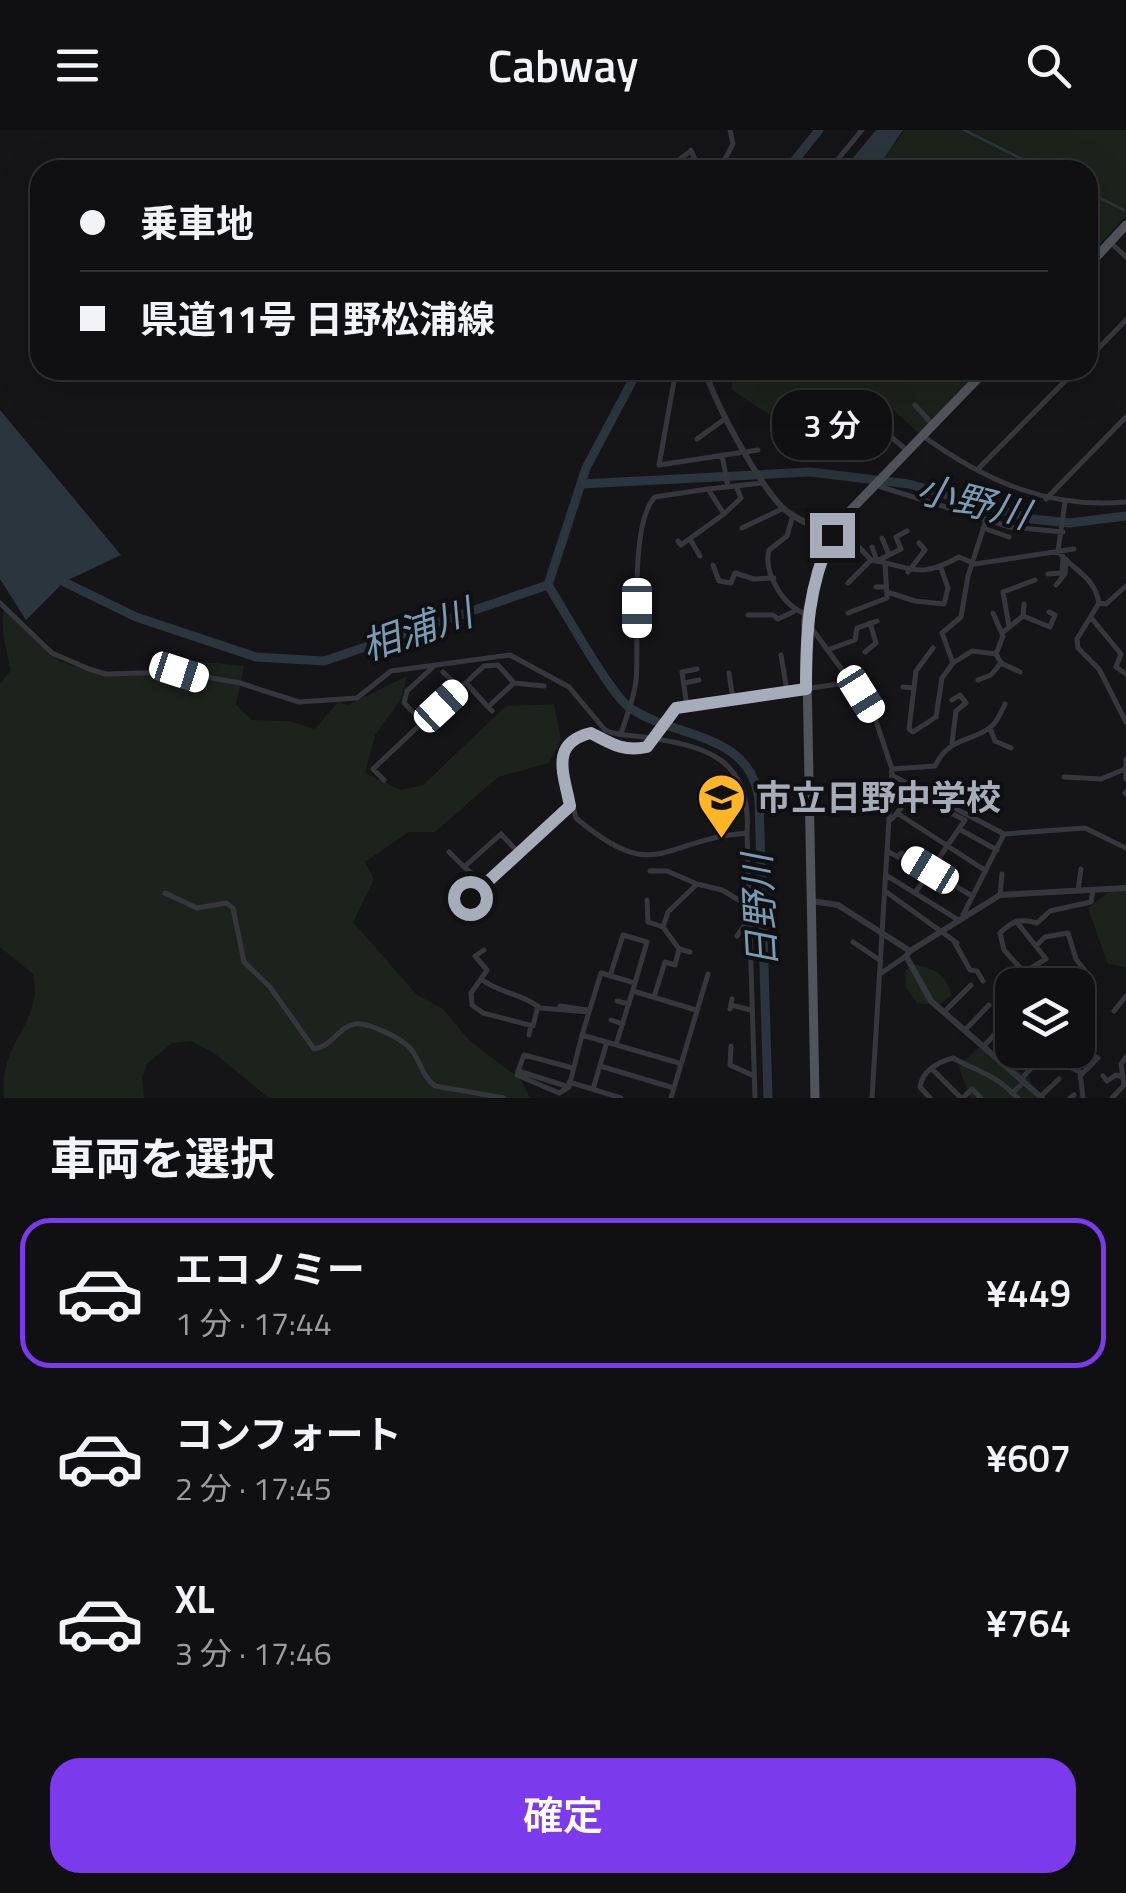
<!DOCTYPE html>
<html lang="ja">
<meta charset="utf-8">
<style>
:root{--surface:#101012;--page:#1e1e20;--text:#f1f3f6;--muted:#9c9d9f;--line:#303032;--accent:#7c3aed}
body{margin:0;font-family:"Titillium Web","Noto Sans JP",sans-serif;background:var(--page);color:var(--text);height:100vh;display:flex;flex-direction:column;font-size:38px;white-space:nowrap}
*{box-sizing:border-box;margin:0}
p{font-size:32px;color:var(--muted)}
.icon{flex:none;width:55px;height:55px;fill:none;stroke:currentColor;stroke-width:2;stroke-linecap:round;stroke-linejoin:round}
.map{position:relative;height:968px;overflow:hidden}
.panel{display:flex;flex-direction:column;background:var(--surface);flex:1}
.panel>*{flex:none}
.hud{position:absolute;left:30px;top:30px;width:1068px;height:220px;border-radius:30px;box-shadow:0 10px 40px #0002,0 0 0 2px var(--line);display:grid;align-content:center;height:220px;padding:0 50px;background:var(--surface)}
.fabs{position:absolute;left:995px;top:838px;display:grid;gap:20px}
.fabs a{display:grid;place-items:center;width:100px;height:100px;border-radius:20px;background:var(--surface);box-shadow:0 10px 40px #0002,0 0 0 2px var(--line);font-size:50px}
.end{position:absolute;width:45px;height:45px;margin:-22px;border:12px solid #a6acb9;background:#111;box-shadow:0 0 0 5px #111}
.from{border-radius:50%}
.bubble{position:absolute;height:70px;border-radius:30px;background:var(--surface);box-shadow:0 10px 40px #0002,0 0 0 2px var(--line);font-size:32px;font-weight:600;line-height:70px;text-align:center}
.car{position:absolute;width:30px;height:60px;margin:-30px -15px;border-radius:12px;box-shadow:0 0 8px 2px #0007;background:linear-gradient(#fff 24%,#345 0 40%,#fff 0 76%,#345 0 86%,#fff 0)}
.hud b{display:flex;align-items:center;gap:35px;height:95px;font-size:38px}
.hud b+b{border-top:2px solid var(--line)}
.hud i{width:25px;height:25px;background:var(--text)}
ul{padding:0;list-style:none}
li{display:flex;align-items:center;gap:30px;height:150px;margin:0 20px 15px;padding:0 30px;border:5px solid transparent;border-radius:30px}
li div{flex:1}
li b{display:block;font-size:38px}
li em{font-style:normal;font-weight:600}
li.on{border-color:var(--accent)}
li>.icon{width:90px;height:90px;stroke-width:1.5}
h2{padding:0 50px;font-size:45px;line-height:120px}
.cta{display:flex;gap:20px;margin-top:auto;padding:20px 50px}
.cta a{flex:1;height:115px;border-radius:30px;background:var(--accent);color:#fff;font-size:40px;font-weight:600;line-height:115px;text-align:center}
header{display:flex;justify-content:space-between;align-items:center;height:130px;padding:0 50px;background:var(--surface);font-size:45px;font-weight:600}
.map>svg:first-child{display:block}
.green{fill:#1b231c}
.water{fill:#2a353d}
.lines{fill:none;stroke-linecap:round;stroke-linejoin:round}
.stream{stroke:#2a353d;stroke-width:2.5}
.river{stroke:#2a353d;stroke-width:9}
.minor{stroke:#36373d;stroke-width:5}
.tertiary{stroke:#36373d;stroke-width:6}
.primary{stroke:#52545c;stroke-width:9}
.route{stroke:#a6acb9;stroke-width:12}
.labels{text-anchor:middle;stroke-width:8;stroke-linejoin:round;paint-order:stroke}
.poi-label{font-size:35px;font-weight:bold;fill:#a6acb9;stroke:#101013;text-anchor:start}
.water-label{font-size:38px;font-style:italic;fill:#7a9bb6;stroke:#101013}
</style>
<header><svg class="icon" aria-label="menu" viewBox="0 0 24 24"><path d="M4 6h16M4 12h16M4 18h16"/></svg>Cabway<svg class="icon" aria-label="search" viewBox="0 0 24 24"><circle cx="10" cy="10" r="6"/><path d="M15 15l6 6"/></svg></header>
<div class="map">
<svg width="1126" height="968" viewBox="0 0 1126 968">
<rect width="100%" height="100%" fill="#151518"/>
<!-- green -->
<path class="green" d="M905,0H1126V86L1088,127V40H875Z
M732,240H980L920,304L875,264L832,291L788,297L732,260Z
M4,478L59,531L93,542H144L173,529L244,536L236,575L252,590L289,591L315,599L338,572L348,575L407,546L401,569L375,605L365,643L401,660L423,655L506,576L554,574L561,610L549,633L498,647L435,702H409L365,732L374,749L353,792L417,865L442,878L470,911L521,950L530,968H269L214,923L191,911L172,913L147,934L142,947L144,968H4C0,918 28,904 34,869C36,861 34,851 33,844L0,817V554L11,540C6,519 0,499 4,478Z
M1113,759L1126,761V837L1108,834L1088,778Z
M914,834C932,837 950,847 951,866L938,875L917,873L906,858L905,841Z
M978,918H985L1030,949L1036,968H970L959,937Z"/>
<!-- water -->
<path class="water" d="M876,0H903L876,40H843Z
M0,280L121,425L64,452L26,490L0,449Z"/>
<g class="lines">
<!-- stream -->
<path class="stream" d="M964,0L1044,40
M1088,62L1124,80"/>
<!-- river -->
<path class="river" d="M787,40L819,0
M581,354L810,342L909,354L1032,389L1070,393L1126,386
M64,452L136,487L256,527L324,531L548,455L586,338L638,240
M548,455C564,480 610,564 630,578C676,609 753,602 759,672L768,968"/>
<!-- minor -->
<path class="minor" d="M691,20L699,40
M665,40L691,21
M719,40L733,14L730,0
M829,40L862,0
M1089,68L1094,58
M1110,112L1126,127
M1088,229L1126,190
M676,240L659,335L758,320
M915,275L933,295
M923,306C985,351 1048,379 1126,372
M697,309L726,288
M830,320L842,321L872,291L908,321
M722,325L728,357
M977,340L1076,240
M878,356L1010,397L1063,402
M1046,369L1126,287
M1065,372L1058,421C1073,441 1094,445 1099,473L1106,474L1126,456
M724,384L741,368L736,356
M793,385L787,406L769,420C763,443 784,478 807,484
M742,398L784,378
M983,398L1009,407
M882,408L889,425
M690,409L700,426
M678,411L681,415L724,384L708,359L762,353
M859,417L871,430
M872,417L877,431L901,419L896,407L907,401
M713,435L719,451L731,453L735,443L754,449L774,448
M908,442L925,420L919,413
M1048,444L1062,443L1063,428
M848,453L871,430C913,437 917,450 959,427L975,434L1074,419
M1056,455L1065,444L1066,430
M876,457H886
M887,462L915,471L944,474L948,458L941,438
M0,473L52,523L89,539L106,544L179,542L240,553L299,572L357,568L391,541L510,525L569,557L605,600C617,606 630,605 643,607C708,616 752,629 747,703
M1099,473L1077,509L1078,518L1099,539L1126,592
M848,483L887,468L885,433
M993,483L1003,506L996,524
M748,485H773L778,489L793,482
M1023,486L1024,474
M1093,490L1121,524L1116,537L1126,544
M807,492L873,582L892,639L872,968
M1009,496L1003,462L1035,450
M1002,503L1023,486L1050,497L1055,485L1049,482
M933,518L916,541L909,599L913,602L936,587L942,548L953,533L942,503L961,487L968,446L986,390
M827,520L855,510L857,498L877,491
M865,522L876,513L870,493
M781,525L787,561
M953,533L972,521L996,524L1001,533L1020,542
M443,542L460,558
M729,543L733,570
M978,550L991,545L1001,533
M684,553L699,550
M467,554L488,577
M903,557L914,558
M952,570L960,565L966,573L956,581L952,613
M687,577L682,542L697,539
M492,581L488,577L514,553
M423,592L484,536L498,535L514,553L544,556
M990,598L995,611L1011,618
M621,604C626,587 634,569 636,551C640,512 628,394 655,367L708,359
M1126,629V649
M892,639L935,636C950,605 974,613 993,595C998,590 1002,580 1005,574
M893,646L1004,704L1085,698L1126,718
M1064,647L1101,649L1125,639
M384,650L373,639L423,592L404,573L407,561L433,537
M1125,663L1126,662
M911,664L965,690L915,763
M897,683L913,662
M892,689L897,683L986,741
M959,699L997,720
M887,721L898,727L901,723L972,766
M449,722L464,737L501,704L518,722
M464,737L484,753
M650,741H667L697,754
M886,745L957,789
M1078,760L1081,739
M885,761L957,813
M165,763L197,778L226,773L233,778L244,832L270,857L314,919C332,917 338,897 355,894C368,892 398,907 408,916C420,927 421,946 435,956L504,968
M1000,765L1002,744
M470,767L570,675
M647,770L648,792L663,797L679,819
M963,785L1004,704
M1016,791L1046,829L1024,842L1004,820L1000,803C1012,791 1020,788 1037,793L1050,781L1091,772L1093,760
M663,797L668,782L697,754L722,760L747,775
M737,806L746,793
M853,812L881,831
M955,813L970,840L977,841L983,851
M1036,816L1045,807L1068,803L1076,829L1088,845
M880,844L906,826
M610,846L623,805L647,812L635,853
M1051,848L1056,854
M481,849L487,840L475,826L484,820
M1029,854L1030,855
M633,861L696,880
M654,867L665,832L675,835L679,819L690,822
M617,871L629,874
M731,875L751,880
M538,876L533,896L483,883L472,875L471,863L481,849C500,864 522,863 540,878L589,882
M560,876L587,880
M730,879L732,869
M1078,879L1084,873
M945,881L971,855
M1114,881L1126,866
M1078,883L1082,887
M611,890L623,894
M966,899L989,875
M529,905L531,895
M616,915L635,853L601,843L582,905L679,933
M985,915L1008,889
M731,916L730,935L754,946
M1042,924L1080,942L1083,968
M1005,932L1015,920
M600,936L674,958
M573,938L524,925L518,941L569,957L582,905
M932,939L961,968
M518,941L517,945L559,963L569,957
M1082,944L1098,928L1084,919
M1103,946L1107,951L1116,945L1123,947
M1023,947L1035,934
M569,952L621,968
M593,959L607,912
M1041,966L1059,949
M671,968L708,844
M755,968L747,703C662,709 657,757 576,688L561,627L572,610L591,603L622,620L647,617L675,578L852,552
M930,968L920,957C922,941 938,932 953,928C974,940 996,945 1012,963
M963,968L972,959L981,968
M1018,968L1012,963L1024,952
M1070,968L1074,965
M1112,968L1124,955L1121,934L1126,927"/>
<!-- tertiary -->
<path class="tertiary" d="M705,240C715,274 758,353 783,378C796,390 816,397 832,405
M811,771L838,775L910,821
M910,821L1000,765L1126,758
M910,821L906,826L931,871L1042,968"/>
<!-- primary -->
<path class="primary" d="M1088,136L1126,95
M815,968L806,491C812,450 823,417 847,384L986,240"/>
</g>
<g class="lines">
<!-- route -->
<path class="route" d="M470,768L570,676C564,644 549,613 591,603C612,614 623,622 647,617L676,578L806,559C806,503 808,456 832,405"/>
</g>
<!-- icons -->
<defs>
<symbol id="school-pin" viewBox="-11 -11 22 30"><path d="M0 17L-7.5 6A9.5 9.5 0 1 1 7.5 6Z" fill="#ffb626" stroke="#101013"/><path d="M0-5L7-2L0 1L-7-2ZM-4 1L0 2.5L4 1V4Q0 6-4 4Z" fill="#111"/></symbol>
</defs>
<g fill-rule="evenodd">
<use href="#school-pin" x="694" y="640" width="55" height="75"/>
</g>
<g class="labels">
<!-- poi labels -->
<g class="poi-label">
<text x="756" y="680">市立日野中学校</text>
</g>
<!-- water labels -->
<g class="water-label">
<text transform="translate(973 372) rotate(14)" y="13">小野川</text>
<text transform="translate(417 500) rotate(-19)" y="13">相浦川</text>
<text transform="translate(760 781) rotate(-93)" y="13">日野川</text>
</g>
</g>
</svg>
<div class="fabs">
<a><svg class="icon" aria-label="layers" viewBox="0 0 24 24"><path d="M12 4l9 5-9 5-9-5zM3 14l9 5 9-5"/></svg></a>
</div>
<i class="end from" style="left:470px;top:768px"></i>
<i class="end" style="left:832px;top:405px"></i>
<div class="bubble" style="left:772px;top:260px;width:120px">3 分</div>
<i class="car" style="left:637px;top:478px;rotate:180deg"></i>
<i class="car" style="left:179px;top:542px;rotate:108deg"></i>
<i class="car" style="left:861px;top:564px;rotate:148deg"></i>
<i class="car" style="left:441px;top:576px;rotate:47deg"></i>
<i class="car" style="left:930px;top:740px;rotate:301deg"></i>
<div class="hud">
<b><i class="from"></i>乗車地</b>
<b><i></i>県道11号 日野松浦線</b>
</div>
</div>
<section class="panel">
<h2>車両を選択</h2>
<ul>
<li class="on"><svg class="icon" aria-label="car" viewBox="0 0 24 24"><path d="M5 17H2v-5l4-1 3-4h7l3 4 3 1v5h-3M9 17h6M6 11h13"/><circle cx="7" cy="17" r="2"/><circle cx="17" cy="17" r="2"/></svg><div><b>エコノミー</b><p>1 分 · 17:44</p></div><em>¥449</em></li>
<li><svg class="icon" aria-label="car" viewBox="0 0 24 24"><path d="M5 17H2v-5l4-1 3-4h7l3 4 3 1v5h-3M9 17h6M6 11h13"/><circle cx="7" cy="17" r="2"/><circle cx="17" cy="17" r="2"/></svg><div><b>コンフォート</b><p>2 分 · 17:45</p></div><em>¥607</em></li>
<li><svg class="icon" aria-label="car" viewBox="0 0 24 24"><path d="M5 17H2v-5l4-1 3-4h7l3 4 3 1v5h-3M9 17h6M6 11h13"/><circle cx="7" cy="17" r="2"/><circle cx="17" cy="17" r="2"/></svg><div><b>XL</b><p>3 分 · 17:46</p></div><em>¥764</em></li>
</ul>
<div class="cta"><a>確定</a></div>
</section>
